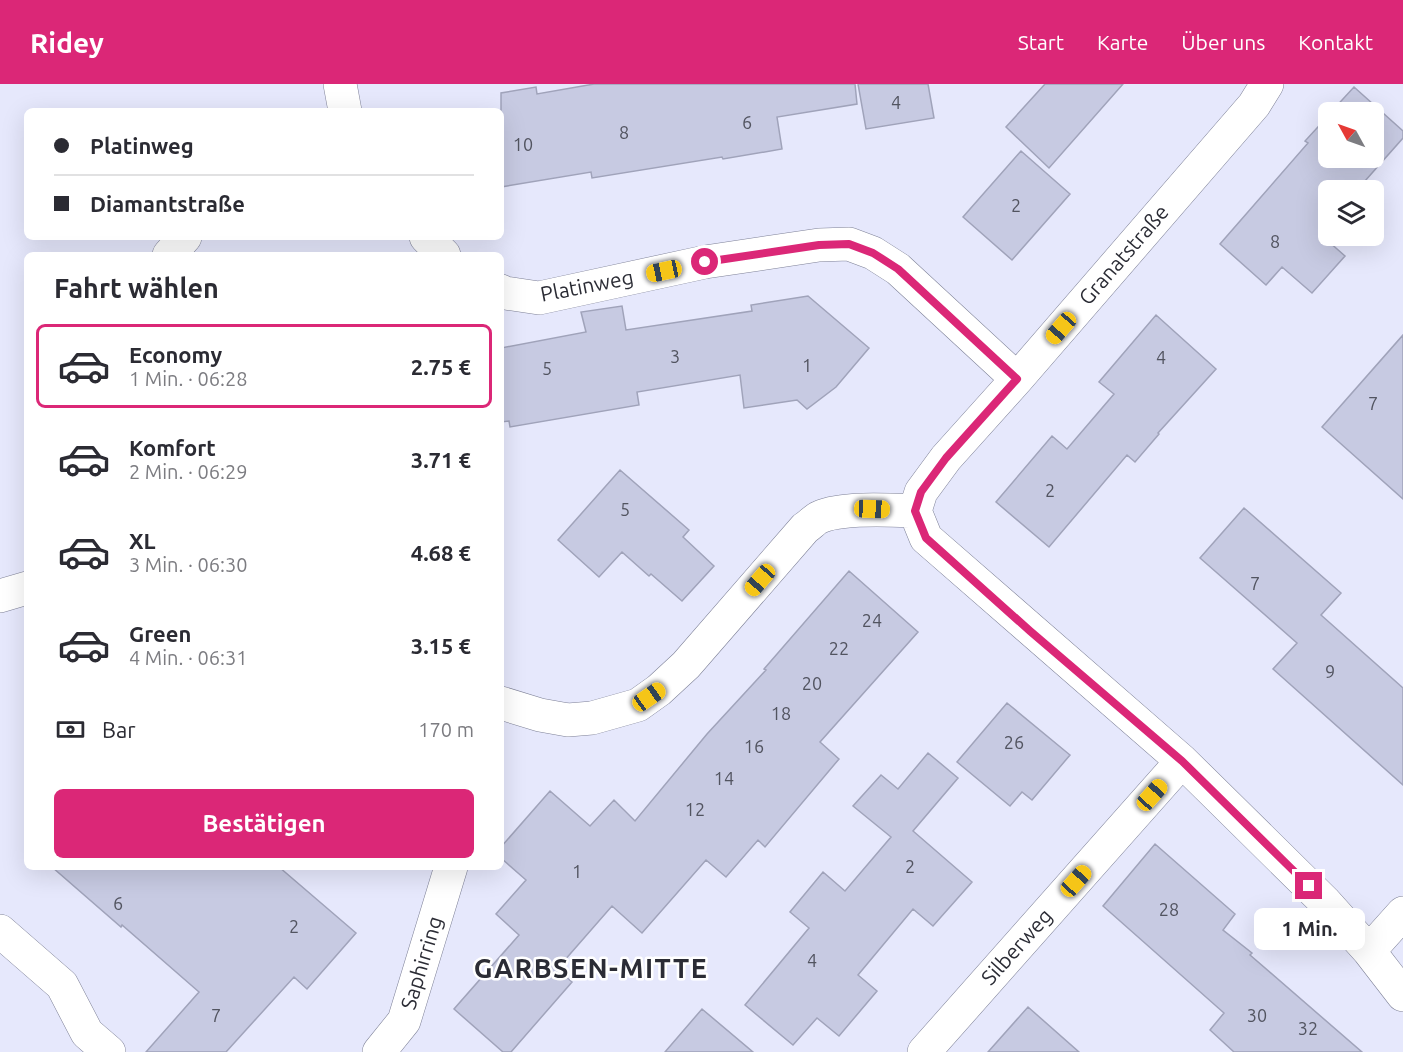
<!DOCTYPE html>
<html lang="de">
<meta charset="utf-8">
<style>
:root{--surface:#fff;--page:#f2f2f3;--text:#2b2b33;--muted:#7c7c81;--line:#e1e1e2;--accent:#db2777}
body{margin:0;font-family:Ubuntu,sans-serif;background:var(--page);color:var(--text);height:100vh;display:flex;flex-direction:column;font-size:22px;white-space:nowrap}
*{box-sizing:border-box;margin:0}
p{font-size:20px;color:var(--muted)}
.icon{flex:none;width:33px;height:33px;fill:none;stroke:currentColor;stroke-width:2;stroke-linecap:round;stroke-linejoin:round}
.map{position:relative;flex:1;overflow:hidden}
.sheet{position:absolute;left:24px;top:168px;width:480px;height:618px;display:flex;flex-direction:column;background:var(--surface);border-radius:9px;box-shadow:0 6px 24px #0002}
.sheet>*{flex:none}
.hud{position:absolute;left:24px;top:24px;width:480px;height:132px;border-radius:9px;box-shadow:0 6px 24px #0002;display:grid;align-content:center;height:132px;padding:0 30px;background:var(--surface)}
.needle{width:39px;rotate:310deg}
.tools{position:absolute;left:1318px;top:18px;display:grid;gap:12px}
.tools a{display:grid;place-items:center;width:66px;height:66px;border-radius:9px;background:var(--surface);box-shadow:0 6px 24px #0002;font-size:30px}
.end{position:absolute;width:27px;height:27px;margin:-14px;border:8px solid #db2777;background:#fff;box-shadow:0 0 0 3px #fff}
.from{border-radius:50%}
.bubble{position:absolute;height:42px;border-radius:9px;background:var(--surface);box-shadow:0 6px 24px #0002;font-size:20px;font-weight:700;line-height:42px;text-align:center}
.car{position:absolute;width:18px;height:36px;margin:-18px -9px;border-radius:8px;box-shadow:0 0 4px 2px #0007;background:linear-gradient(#f5c518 24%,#345 0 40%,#f5c518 0 76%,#345 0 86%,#f5c518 0)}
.hud b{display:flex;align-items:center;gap:21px;height:57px;font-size:22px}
.hud b+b{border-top:2px solid var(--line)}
.hud i{width:15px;height:15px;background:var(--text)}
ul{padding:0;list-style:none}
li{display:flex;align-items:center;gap:18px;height:84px;margin:0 12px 9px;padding:0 18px;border:3px solid transparent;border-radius:9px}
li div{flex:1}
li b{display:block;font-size:22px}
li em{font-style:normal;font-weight:700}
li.selected{border-color:var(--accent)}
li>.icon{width:54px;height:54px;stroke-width:1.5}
h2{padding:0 30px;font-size:27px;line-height:72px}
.pay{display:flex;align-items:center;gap:15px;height:66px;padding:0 30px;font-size:22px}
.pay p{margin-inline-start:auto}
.button{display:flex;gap:12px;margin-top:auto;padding:12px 30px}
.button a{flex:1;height:69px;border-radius:9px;background:var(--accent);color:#fff;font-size:24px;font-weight:700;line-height:69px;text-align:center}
header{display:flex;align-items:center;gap:36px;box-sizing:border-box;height:84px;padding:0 30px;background:var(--accent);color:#fff}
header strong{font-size:28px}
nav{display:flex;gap:33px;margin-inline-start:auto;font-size:21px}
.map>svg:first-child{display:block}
.building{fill:#c7cae2;stroke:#a0a3ba;stroke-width:1.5}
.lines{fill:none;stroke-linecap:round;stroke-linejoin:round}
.minor-casing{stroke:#7e8197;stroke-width:34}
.minor{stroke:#fff;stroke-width:33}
.route{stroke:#db2777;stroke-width:8}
.labels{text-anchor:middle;stroke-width:5;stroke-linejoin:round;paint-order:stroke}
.number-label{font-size:18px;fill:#525460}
.street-label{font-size:21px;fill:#2b2c35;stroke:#fff}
.district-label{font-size:27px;font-weight:bold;letter-spacing:1.5px;fill:#2b2c35;stroke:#fff}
</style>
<header>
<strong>Ridey</strong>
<nav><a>Start</a><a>Karte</a><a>Über uns</a><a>Kontakt</a></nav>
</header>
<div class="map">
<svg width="1403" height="968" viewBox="0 0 1403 968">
<rect width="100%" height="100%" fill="#e6e8fc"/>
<!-- building -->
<path class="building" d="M594,0H855L857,20L777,33L782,65L723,75L722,73L592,94L591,88L501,103V9L536,3L537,10Z
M858,0H928L934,34L866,45Z
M1045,0H1123L1049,84L1006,43Z
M1354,3L1403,47V54L1357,106H1329V138L1319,149L1345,172L1312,209L1282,183L1266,201L1220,160L1308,59L1305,57L1329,31V74H1374V28H1331Z
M1021,67L1070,110L1012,176L963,133Z
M808,212L869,264L836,303L807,325L797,316L744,324L740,291L637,308L639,321L510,343L509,337L501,338V264L586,248L581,228L622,222L626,246L752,227L751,221Z
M1156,231L1216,285L1158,349L1159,350L1135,378L1127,371L1049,463L996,418L1052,352L1067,365L1114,310L1099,298Z
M1403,251V415L1322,343Z
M620,386L689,446L683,453L714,482L682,517L651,490L649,492L622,468L599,493L558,456Z
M1244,424L1341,509L1321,531L1403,604V701L1273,585L1297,559L1200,474Z
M849,487L918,548L820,658L839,675L765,763L758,756L726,793L706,776L642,849L612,822L557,885L572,898L511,968H503L454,925L519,851L496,830L526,796L501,774V763L550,707L590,742L614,716L635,737L707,650L766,586L764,585Z
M1007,619L1070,671L1032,716L1022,708L1010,722L957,678Z
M928,669L958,694L913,747L972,798L933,842L913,825L858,891L877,907L839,952L817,934L793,961L745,921L809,844L790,828L823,788L845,807L891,753L853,722L881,691L898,705Z
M1155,760L1235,830L1223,846L1252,869L1250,871L1362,968H1234L1210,946L1224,929L1103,822Z
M52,783H279L356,849L307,905L294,893L226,968H146L199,908L122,841L121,843Z
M1028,923L1079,968H988Z
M702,925L753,968H665Z"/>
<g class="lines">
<defs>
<path id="minor" d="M340,0L345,27
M426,153L444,171
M169,171L185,153
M501,207L505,209L539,214L705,178L819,161L849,160L873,169L898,185L1017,295
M915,427L921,408L946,374L1017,295L1254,21L1267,0
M0,512L27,504
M501,619L540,631L568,636L592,634L638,621L659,606L686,581L805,444C810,441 815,435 820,433C842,423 891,426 915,427L926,454L1182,677L1325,818L1369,867L1403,911
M0,847L62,901L87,949L109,968
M1369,867L1403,829
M379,968L404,937L451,783
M924,968L1182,677"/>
</defs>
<!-- minor casing -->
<use href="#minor" class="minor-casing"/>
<!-- minor -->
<use href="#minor" class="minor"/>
</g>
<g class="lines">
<!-- route -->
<path class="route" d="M705,178L819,161L849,160L873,169L898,185L1017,295L946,374L921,408L915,427L926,454L1030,547L1182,677L1309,802"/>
</g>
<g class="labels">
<!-- number labels -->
<g class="number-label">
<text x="896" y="25">4</text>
<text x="747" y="45">6</text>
<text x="624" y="55">8</text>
<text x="523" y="67">10</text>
<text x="1016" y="128">2</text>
<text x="1275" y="164">8</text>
<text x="675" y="279">3</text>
<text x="1161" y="280">4</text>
<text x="807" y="288">1</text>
<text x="547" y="291">5</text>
<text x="1373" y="326">7</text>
<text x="1050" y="413">2</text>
<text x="625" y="432">5</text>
<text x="1255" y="506">7</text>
<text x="872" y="543">24</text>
<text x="839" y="571">22</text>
<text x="1330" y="594">9</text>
<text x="812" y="606">20</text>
<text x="781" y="636">18</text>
<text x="1014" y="665">26</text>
<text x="754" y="669">16</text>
<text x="724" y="701">14</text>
<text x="695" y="732">12</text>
<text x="910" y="789">2</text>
<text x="577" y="794">1</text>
<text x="118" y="826">6</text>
<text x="1169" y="832">28</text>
<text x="294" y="849">2</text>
<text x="812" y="883">4</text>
<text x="216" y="938">7</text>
<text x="1257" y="938">30</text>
<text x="1308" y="951">32</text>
</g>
<!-- street labels -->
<g class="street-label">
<text transform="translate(1124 171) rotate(-49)" y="7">Granatstraße</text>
<text transform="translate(587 202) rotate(-11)" y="7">Platinweg</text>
<text transform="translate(1017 863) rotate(-48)" y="7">Silberweg</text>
<text transform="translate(422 879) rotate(-73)" y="7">Saphirring</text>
</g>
<!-- district labels -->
<g class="district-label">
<text x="591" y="894">GARBSEN-MITTE</text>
</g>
</g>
</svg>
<div class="tools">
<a><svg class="needle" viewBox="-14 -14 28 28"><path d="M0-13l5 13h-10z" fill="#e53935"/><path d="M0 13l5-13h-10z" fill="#7c7c81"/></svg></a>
<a><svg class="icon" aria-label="layers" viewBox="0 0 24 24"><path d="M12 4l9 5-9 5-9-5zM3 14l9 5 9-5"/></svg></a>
</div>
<i class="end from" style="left:705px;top:178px"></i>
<i class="end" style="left:1309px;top:802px"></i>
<div class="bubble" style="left:1254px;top:824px;width:111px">1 Min.</div>
<i class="car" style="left:664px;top:187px;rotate:258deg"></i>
<i class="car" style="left:1061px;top:244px;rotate:221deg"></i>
<i class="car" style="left:872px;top:425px;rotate:92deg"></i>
<i class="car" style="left:760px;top:496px;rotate:221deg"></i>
<i class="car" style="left:649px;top:613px;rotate:55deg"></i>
<i class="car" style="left:1152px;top:711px;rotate:42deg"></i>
<i class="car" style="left:1076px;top:797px;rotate:42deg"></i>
<div class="hud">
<b><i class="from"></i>Platinweg</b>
<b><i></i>Diamantstraße</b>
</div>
<section class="sheet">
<h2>Fahrt wählen</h2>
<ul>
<li class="selected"><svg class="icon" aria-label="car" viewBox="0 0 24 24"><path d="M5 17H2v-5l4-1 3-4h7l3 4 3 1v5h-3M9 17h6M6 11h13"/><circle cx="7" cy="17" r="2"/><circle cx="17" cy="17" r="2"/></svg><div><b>Economy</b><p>1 Min. · 06:28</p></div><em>2.75 €</em></li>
<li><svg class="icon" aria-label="car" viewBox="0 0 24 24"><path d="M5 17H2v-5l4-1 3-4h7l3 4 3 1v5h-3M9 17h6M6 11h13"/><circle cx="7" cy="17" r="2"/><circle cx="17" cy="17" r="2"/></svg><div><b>Komfort</b><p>2 Min. · 06:29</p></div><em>3.71 €</em></li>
<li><svg class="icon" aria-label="car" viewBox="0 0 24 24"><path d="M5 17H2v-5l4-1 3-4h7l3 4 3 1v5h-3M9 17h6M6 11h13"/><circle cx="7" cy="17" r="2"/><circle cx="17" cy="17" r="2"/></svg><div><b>XL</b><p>3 Min. · 06:30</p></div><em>4.68 €</em></li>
<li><svg class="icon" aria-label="car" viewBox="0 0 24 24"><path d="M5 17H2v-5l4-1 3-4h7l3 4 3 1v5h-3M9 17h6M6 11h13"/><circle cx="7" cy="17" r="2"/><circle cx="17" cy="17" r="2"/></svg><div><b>Green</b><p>4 Min. · 06:31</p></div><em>3.15 €</em></li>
</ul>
<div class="pay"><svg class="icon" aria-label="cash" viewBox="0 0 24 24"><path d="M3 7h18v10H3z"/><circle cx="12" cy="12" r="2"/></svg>Bar<p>170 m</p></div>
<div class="button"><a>Bestätigen</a></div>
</section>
</div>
